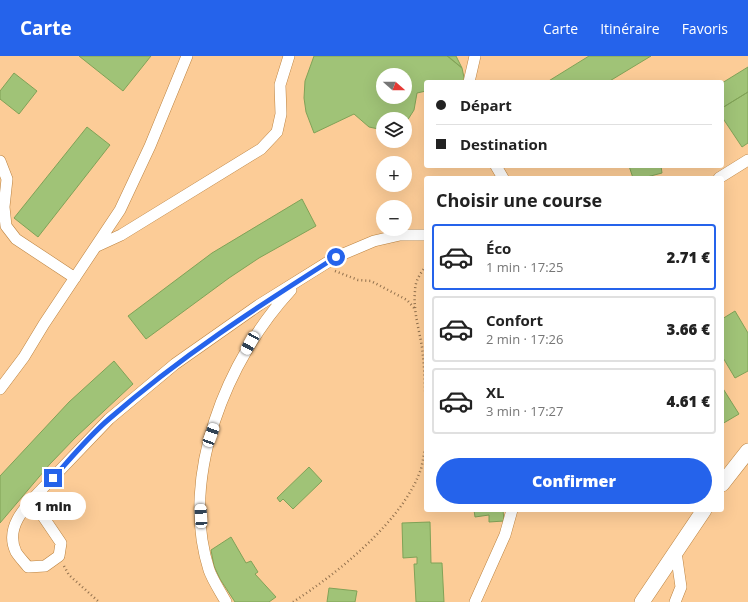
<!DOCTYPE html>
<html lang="fr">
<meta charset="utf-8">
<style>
:root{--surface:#fff;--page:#f6f6f6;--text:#222;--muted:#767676;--line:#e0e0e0;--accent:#2563eb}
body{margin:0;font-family:"Open Sans",sans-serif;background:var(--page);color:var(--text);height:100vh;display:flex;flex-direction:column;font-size:15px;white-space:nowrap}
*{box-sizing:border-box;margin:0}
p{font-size:13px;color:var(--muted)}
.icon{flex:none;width:22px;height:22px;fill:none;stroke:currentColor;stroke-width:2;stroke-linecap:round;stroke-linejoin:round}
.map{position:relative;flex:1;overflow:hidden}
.drawer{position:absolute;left:424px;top:120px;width:300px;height:336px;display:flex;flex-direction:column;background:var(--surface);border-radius:4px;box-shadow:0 4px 16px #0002}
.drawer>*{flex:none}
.top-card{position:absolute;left:424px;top:24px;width:300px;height:88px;border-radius:4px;box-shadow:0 4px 16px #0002;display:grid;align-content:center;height:88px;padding:0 12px;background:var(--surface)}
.needle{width:26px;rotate:111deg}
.fabs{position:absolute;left:376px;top:12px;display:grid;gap:8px}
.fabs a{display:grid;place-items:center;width:36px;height:36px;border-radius:50%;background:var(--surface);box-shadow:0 4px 16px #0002;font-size:20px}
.end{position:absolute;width:18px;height:18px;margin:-9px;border:5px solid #2563eb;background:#fff;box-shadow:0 0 0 2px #fff}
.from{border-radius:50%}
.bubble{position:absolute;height:28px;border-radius:14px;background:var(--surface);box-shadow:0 4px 16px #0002;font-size:13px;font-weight:800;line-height:28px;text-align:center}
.car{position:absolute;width:12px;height:24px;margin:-12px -6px;border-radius:5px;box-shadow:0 0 3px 1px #0007;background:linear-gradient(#fff 24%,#345 0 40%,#fff 0 76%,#345 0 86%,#fff 0)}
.top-card b{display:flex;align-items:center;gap:14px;height:38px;font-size:15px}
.top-card b+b{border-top:1px solid var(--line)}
.top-card i{width:10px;height:10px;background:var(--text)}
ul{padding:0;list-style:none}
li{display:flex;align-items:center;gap:12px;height:66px;margin:0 8px 6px;padding:0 4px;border:2px solid var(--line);border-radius:4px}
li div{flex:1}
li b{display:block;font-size:15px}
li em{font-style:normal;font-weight:800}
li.current{border-color:var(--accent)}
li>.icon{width:36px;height:36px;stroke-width:1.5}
h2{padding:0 12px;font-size:18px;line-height:48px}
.primary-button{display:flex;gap:8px;margin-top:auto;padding:8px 12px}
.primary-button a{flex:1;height:46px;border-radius:24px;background:var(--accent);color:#fff;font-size:16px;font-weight:800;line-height:46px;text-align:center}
header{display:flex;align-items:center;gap:24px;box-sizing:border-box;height:56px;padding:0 20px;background:var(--accent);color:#fff}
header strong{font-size:19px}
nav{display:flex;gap:22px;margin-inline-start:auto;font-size:14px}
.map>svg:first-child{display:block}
.building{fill:#a0c377;stroke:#80a257;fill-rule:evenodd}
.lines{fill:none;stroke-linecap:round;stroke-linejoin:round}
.street-casing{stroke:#bb823f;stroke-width:12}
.secondary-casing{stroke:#bb823f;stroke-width:16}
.path{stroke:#91704d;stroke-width:2.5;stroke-dasharray:1 3;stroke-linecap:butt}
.street{stroke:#fff;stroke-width:11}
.secondary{stroke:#fff;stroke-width:15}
.route{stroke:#2563eb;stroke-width:5}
</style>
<header>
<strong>Carte</strong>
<nav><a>Carte</a><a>Itinéraire</a><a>Favoris</a></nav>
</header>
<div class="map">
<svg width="748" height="546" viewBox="0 0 748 546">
<rect width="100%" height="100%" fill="#fccc97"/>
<!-- building -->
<path class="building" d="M79,0H151L123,35Z
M314,0H447L462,12L465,26H426V35L417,37L414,54L407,65L405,66V63H383V74L369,71L354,58L314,77L306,56L304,42L305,25ZM383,19H405V41H383Z
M447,0H456L462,12L449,1Z
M589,0H651L608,26H547Z
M748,11V36L722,52V27Z
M14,17L37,35L19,58L0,43V35Z
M748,36V87L742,91L722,61V52Z
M87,71L110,89L38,181L14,162Z
M629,110H661L662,117L643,122H633Z
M302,143L316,170L259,202L229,222L146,283L128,260L212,197Z
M735,255L748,277V315L735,322L722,300V263Z
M114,305L133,328L76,381L50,408L0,467V420L69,346Z
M722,331L739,358L722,368Z
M309,411L322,425L293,453L283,443L280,446L277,442Z
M474,454H503L504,465L489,466V459L475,461Z
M430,466L431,507H442L444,546H416L414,508H417V501L403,502L402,467Z
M231,481L246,507L251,505L258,516L255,518L276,541L269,546H235L220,523L214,510L211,494Z
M329,532L357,535L355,546H327Z"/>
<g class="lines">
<defs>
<path id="street" d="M469,26L475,0
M0,105L7,123L4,151L6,170L16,183L75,222
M496,110L503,122
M719,122L748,104
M97,190L121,179L261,93L277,76L281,58L280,29L289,0
M0,333L24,301L44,268L120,154L150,90L187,0
M42,433L40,456L61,487L59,500L45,510L28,511C24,506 19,501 16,496C4,471 26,450 42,433L109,363L175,308L259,249L336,201L374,185L400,179H426
M226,546C220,535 213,525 209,514C179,420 227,303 291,234
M475,546L505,479L512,454
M675,546L681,531L676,496"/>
<path id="secondary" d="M722,428L748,395
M642,546L704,454"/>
</defs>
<!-- street casing -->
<use href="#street" class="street-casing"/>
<!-- secondary casing -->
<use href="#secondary" class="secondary-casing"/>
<!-- path -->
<path class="path" d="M426,210C420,218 415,225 415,235C413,254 419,273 422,291C425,314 425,337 426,359
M335,215L358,224L371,225L407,244L415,253
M64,510L69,519L99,546
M293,546C338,517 403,465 421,413C423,405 424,397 426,389"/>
<!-- street -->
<use href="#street" class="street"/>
<!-- secondary -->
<use href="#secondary" class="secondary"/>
</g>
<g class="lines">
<!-- route -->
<path class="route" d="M53,422C71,402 89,380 109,363C180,301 257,251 336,201"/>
</g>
</svg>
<div class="fabs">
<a><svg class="needle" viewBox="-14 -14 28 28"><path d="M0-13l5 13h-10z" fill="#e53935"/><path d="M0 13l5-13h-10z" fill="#767676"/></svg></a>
<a><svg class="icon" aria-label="layers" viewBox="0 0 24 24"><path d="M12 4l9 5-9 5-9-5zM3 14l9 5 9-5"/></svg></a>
<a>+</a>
<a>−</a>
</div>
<i class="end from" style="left:336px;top:201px"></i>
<i class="end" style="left:53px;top:422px"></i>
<div class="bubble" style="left:20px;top:436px;width:66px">1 min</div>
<i class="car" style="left:250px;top:287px;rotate:209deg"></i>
<i class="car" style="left:211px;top:379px;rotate:20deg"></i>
<i class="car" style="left:201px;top:460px;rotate:357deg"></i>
<div class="top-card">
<b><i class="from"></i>Départ</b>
<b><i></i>Destination</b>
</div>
<section class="drawer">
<h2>Choisir une course</h2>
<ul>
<li class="current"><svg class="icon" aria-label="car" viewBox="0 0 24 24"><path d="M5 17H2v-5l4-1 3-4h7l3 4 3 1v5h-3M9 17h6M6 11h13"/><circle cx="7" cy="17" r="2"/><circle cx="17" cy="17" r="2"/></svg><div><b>Éco</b><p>1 min · 17:25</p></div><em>2.71 €</em></li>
<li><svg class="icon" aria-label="car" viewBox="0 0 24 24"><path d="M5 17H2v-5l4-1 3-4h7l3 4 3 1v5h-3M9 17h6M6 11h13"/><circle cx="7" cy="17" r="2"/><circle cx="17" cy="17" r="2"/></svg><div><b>Confort</b><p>2 min · 17:26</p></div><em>3.66 €</em></li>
<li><svg class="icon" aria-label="car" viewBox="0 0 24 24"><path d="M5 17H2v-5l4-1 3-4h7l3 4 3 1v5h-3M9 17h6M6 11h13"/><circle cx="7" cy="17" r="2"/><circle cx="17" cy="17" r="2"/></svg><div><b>XL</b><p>3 min · 17:27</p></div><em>4.61 €</em></li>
</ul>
<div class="primary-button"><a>Confirmer</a></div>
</section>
</div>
